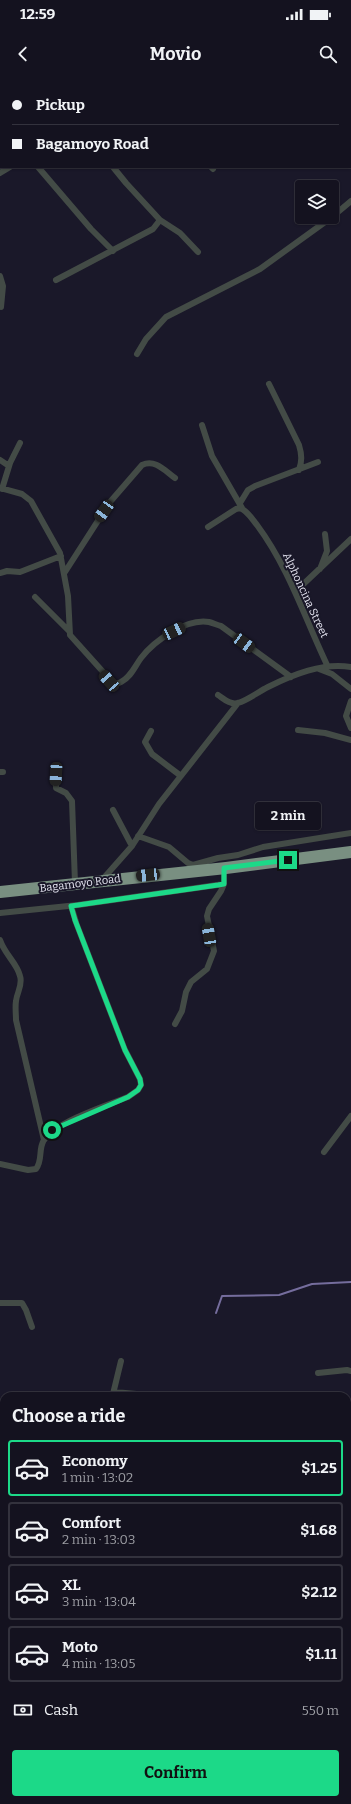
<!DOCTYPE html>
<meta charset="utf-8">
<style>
:root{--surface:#14121f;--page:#1d1b28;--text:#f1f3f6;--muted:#9d9ea4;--line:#33323d;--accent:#1cd988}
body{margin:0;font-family:Bitter,serif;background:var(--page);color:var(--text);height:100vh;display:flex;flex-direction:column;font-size:15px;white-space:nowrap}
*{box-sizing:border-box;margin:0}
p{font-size:13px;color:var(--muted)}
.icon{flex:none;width:22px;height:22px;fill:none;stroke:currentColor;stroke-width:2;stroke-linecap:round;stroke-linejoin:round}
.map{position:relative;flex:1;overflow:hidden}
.panel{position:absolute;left:0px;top:1312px;width:351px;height:412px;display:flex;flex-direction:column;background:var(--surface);border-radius:12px 12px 0 0;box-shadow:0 1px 3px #0004,0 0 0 1px var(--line)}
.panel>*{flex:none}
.guide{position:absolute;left:0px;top:0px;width:351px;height:88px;box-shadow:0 1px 3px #0004,0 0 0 1px var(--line);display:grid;align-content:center;height:88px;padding:0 12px;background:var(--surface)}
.tools{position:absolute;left:295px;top:100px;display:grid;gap:8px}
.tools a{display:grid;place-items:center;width:44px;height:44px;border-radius:4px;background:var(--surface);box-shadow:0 1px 3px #0004,0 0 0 1px var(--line);font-size:20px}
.end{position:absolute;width:18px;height:18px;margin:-9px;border:5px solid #1cd988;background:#111;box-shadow:0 0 0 2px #111}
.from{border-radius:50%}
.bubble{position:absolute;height:28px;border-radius:4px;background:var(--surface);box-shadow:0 1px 3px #0004,0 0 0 1px var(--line);font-size:13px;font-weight:700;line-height:28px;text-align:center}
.car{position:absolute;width:12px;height:24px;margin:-12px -6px;border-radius:5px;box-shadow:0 0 3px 1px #0007;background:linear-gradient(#222 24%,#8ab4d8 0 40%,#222 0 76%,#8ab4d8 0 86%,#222 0)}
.guide b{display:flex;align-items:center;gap:14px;height:38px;font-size:15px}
.guide b+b{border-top:1px solid var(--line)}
.guide i{width:10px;height:10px;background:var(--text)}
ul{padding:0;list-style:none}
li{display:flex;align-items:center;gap:12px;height:56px;margin:0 8px 6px;padding:0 4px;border:2px solid var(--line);border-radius:4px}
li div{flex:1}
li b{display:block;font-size:15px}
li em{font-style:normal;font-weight:700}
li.selected{border-color:var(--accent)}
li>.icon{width:36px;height:36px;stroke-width:1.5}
h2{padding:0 12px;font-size:18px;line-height:48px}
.pay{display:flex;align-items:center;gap:10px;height:44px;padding:0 12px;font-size:15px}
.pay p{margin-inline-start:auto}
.primary-button{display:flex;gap:8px;margin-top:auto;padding:8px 12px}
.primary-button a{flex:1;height:46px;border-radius:4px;background:var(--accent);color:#111;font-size:16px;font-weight:700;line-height:46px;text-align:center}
.status{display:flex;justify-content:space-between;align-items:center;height:28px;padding:0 20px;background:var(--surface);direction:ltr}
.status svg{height:11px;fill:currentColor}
header{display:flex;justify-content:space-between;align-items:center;height:52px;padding:0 12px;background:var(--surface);font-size:18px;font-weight:700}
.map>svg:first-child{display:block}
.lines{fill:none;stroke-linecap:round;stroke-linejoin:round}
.stream{stroke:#756d9d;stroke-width:2}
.street{stroke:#434b46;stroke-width:6}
.highway{stroke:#798f81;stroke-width:12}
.route{stroke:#1cd988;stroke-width:5}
.labels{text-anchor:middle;stroke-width:4;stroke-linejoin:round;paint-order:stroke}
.street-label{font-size:11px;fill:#e6e6f2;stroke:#1a1829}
</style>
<div class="status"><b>12:59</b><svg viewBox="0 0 49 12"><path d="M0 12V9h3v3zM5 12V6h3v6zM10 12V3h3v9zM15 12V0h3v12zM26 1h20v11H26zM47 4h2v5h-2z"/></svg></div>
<header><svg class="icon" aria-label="back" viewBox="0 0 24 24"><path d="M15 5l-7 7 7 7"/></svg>Movio<svg class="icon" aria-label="search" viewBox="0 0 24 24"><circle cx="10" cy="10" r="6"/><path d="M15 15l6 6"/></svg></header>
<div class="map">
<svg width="351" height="1724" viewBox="0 0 351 1724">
<rect width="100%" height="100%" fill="#1a1829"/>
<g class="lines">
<!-- stream -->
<path class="stream" d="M216,1233L222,1216L279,1215L312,1204L351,1202"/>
<!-- street -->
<path class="street" d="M59,0L60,1
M133,0L134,1
M268,0L270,1
M115,1L116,0
M350,56H351
M38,87L91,149L113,171
M113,87L126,103L160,140L180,153L198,172
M211,87L213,89
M0,93L10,87
M332,137L351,121
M0,196L3,206L1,227
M56,200L153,149L160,140
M137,274L146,259L166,237L260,189L332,137
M269,304L299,365C302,375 302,381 299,390
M202,345L212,376L242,428
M0,380L9,386
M0,408L22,414L31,421L60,473L68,516L70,555L113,603C116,604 118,604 121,602C131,597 135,586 141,578C154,561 186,538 209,542C213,543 217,545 221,546L291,597
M2,409L10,383L20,363
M240,423L248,410L255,406L318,382
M208,447L236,429L240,428C247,430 252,439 257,445C289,488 305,539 328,587
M320,489L327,471L325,454
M65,492L110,422L142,385C155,379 164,390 175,398
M0,493L7,491L20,492L61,476
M295,512L351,459
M35,517L69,551
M319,589L332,594L351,609
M218,615C224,619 230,625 238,623C248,620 258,612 268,607C292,595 323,582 351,587
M351,621L346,636L351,648
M298,650L325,653L351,660
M151,651L145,662L152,674L181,696
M0,692H3
M56,694V708L66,713L72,721L75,803
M113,730L132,766
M138,756L169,767L188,783L193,785L218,778L238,775L263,767L351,753
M102,800L132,766L159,724L238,623
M71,826L76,842
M0,833L78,825L224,804
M0,860C5,875 17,883 20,896C23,905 17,912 16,921C15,927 16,934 16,940L44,1060
M175,944L182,931L186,912L191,902L207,889L214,871L207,836L209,829L221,811L224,804V788
M324,1072L351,1036
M0,1084L28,1090L36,1089C43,1080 38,1069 44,1060C56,1042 107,1025 128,1017L138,1010L141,1005L140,999L125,970L75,840
M0,1223H22L26,1230L32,1247
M318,1293L347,1290L351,1291
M114,1312L159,1316
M113,1314L121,1281
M347,1387L351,1393
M347,1466L351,1464
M347,1498L351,1509
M0,1508L4,1514
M0,1530L4,1528
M0,1590L4,1588
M0,1597L4,1600
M347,1667H351
M0,1716L2,1724
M347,1716L351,1701
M243,1724L248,1720
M344,1724L346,1720"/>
<!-- highway -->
<path class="highway" d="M0,812L226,788L351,772"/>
</g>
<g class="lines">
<!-- route -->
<path class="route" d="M52,1050L128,1017L138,1010L141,1005L140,999L125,970L75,840L71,826L218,805L224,804V788L288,780"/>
</g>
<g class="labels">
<!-- street labels -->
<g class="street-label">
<text transform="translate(306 515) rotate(65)" y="4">Alphoncina Street</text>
<text transform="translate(80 803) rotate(-7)" y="4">Bagamoyo Road</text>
</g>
</g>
</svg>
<div class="tools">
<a><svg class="icon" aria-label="layers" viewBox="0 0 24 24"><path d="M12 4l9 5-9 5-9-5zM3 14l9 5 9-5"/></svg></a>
</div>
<i class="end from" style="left:52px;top:1050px"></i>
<i class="end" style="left:288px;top:780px"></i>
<div class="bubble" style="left:255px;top:722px;width:66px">2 min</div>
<i class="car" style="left:104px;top:431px;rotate:215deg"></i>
<i class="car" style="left:174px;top:551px;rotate:65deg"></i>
<i class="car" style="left:244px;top:563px;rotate:126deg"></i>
<i class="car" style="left:109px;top:601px;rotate:319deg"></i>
<i class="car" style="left:56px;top:694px;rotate:183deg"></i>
<i class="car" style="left:148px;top:795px;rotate:264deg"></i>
<i class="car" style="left:209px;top:855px;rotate:350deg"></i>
<div class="guide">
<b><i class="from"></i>Pickup</b>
<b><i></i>Bagamoyo Road</b>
</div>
<section class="panel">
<h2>Choose a ride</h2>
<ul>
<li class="selected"><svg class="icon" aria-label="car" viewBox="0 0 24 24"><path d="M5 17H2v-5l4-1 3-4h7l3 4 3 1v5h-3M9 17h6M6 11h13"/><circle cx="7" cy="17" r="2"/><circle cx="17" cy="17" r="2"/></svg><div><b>Economy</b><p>1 min · 13:02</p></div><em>$1.25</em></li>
<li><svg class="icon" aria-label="car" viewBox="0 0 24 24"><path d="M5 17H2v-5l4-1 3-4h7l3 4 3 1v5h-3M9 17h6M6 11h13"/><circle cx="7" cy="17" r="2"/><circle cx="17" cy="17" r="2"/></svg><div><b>Comfort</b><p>2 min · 13:03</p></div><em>$1.68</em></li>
<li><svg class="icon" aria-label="car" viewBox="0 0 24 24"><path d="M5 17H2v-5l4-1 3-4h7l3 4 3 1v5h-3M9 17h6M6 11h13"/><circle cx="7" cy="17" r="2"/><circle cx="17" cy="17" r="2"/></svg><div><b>XL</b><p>3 min · 13:04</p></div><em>$2.12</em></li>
<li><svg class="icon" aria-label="car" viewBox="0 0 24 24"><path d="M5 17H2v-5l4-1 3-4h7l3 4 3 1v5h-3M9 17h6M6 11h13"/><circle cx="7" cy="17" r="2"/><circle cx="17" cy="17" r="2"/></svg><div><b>Moto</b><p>4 min · 13:05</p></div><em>$1.11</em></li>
</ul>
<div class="pay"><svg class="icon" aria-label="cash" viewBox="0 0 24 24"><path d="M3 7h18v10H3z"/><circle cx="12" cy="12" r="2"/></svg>Cash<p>550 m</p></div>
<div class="primary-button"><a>Confirm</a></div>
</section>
</div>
